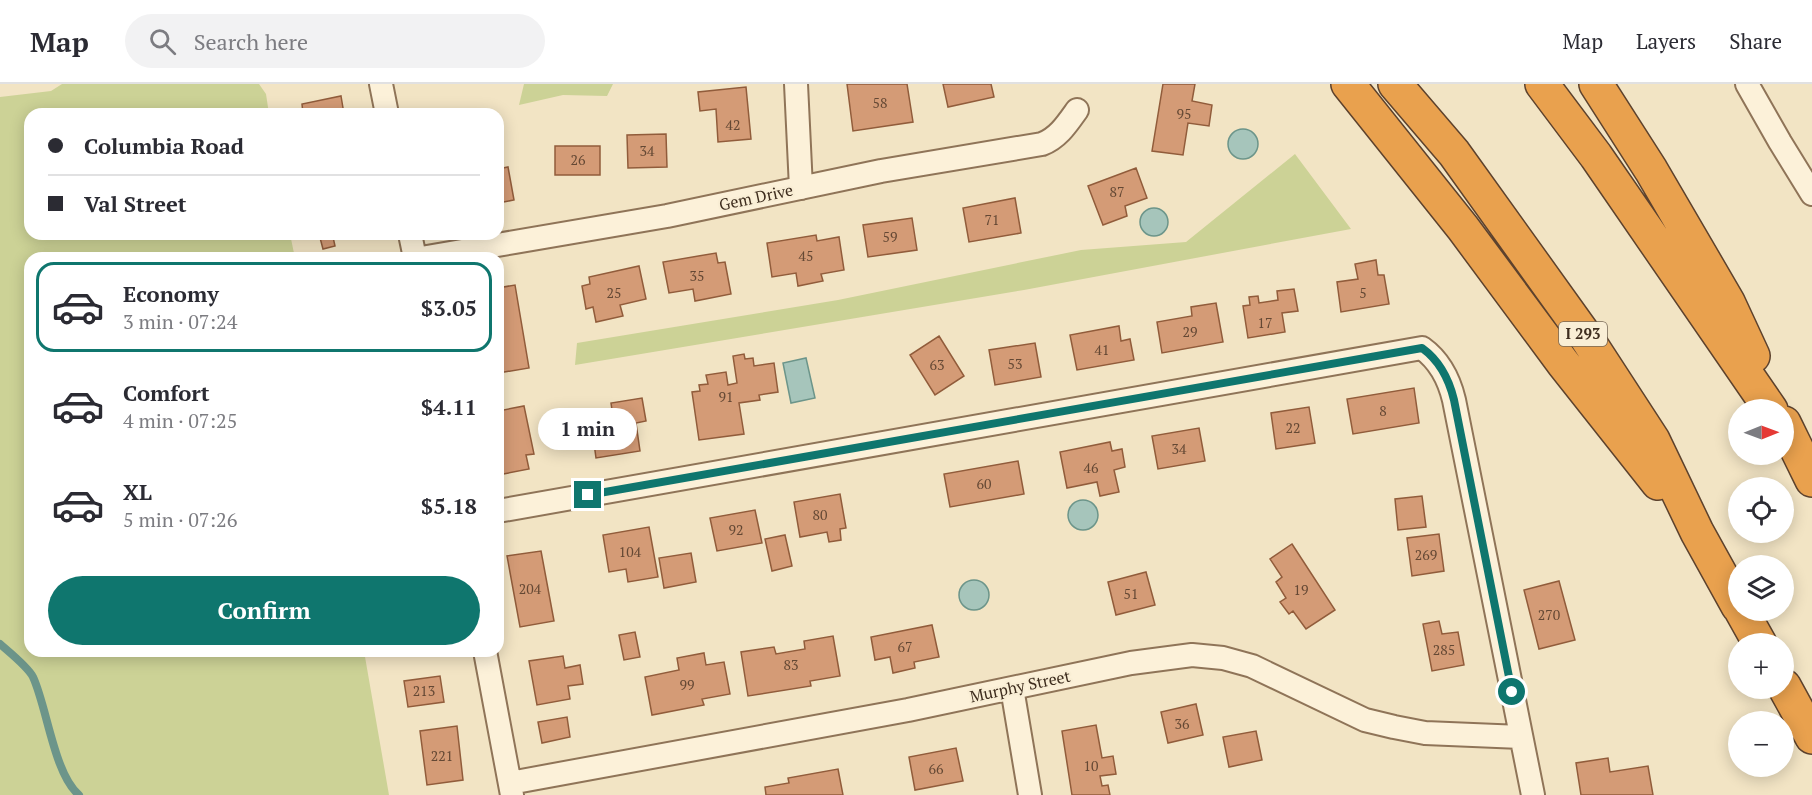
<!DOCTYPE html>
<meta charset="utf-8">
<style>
:root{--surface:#fff;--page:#f2f2f3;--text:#2b2b33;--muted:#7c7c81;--line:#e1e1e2;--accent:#0f766e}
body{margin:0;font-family:"PT Serif",serif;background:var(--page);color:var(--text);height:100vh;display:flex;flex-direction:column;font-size:22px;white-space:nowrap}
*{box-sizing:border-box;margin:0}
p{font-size:20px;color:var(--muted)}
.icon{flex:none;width:33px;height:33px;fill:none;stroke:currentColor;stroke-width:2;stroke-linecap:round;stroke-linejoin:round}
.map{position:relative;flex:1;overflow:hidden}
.panel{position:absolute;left:24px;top:168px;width:480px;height:405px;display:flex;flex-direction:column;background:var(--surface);border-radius:18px;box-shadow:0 3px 15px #0003}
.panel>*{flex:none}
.hud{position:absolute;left:24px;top:24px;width:480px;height:132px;border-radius:18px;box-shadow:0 3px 15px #0003;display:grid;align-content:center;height:132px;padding:0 24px;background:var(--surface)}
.needle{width:39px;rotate:89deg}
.controls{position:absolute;left:1728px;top:315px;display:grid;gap:12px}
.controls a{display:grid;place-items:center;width:66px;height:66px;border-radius:50%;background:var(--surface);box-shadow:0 3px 15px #0003;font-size:30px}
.end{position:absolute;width:27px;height:27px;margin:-14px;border:8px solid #0f766e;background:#fff;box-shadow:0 0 0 3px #fff}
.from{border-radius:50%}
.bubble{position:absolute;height:42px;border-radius:21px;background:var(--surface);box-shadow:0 3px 15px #0003;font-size:20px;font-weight:600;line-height:42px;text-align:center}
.hud b{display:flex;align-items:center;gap:21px;height:57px;font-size:22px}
.hud b+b{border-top:2px solid var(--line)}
.hud i{width:15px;height:15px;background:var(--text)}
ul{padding:10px 0 0;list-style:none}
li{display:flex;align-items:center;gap:18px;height:90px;margin:0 12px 9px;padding:0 12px;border:3px solid transparent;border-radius:18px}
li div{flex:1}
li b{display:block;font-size:22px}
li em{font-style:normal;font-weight:600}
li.on{border-color:var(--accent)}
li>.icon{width:54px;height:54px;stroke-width:1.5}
.primary-button{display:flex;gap:12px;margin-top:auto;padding:12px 24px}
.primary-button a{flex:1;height:69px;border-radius:36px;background:var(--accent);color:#fff;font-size:24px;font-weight:600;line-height:69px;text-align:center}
header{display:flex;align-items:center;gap:36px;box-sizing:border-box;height:84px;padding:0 30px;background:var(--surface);border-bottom:2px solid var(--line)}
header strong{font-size:28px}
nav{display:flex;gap:33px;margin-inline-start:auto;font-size:21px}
.search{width:420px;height:54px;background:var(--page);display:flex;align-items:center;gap:15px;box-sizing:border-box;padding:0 21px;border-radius:33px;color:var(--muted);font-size:22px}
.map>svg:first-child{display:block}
.green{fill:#ccd296}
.water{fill:#a6c5bb;stroke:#6c958a;stroke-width:1.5}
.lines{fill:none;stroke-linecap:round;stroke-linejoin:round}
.stream{stroke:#6c958a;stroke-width:8}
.building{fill:#d49b76;stroke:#915c3b;stroke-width:1.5}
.minor-casing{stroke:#8f7458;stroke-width:26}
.motorway-casing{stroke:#5d422d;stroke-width:36}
.minor{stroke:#fcf1d9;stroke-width:22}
.motorway{stroke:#e9a14e;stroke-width:33}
.route{stroke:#0f766e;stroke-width:8}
.labels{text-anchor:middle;stroke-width:4.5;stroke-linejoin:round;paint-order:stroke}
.number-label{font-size:14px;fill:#644834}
.shield{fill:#f9eed5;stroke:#766755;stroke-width:1.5}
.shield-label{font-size:15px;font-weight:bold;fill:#3e2d1e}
.street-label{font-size:16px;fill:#3e2d1e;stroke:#f9eed5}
</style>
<header>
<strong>Map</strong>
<div class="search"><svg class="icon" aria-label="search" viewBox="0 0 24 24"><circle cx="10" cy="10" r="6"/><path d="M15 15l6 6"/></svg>Search here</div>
<nav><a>Map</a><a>Layers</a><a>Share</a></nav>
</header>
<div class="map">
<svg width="1812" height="711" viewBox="0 0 1812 711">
<rect width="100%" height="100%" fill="#f2e4c4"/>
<!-- green -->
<path class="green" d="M62,0H259L266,10L269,30H30V150H290L295,174H30V567H364L389,711H0V13L51,7Z
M524,0H613L607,12L563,11L519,21Z
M1295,70L1351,145L1024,206L575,281L577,259L838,216L1081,166L1186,158Z"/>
<!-- water -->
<path class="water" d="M1228 60a15 15 0 1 1 30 0a15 15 0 1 1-30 0Z
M1140 138a14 14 0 1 1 28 0a14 14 0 1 1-28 0Z
M806,274L815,314L791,319L783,279Z
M1068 431a15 15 0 1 1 30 0a15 15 0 1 1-30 0Z
M959 511a15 15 0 1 1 30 0a15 15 0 1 1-30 0Z"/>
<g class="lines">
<!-- stream -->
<path class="stream" d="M0,560C9,568 28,583 33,593C47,623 54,690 79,711"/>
</g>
<!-- building -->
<path class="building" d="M847,0H907L913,38L853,47Z
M943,0H991L994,13L948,23Z
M1163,0H1195L1192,17L1212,21L1209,42L1188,39L1183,71L1152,67Z
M746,3L751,55L718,58L716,25L700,27L698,8Z
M341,12L344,30H303L302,20Z
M666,50L667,83L628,84L627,51Z
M555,62H600V91H555Z
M508,83L514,116L498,119V85Z
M1136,84L1147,114L1125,122L1127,132L1103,141L1088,102Z
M1015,114L1021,149L969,158L963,124Z
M912,134L917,166L868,173L863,141Z
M319,150H345L333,153L335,162L323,165Z
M816,151L817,157L839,153L844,186L821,190L823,197L798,202L796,189L772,193L767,159Z
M716,169L718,179L725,178L731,210L695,217L693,205L669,209L663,178Z
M1376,176L1378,191H1384L1389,220L1341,228L1337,198L1358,195L1355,180Z
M639,182L646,215L620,221L623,232L596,238L593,223L586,225L582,202L590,200L589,193Z
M515,201L529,284L498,289V204Z
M1294,205L1298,227L1282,229L1285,248L1248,254L1243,222L1250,221L1249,213L1258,212L1259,219L1278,216L1277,207Z
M1216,219L1223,258L1162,269L1157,238L1192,232L1191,223Z
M1119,242L1121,257L1130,255L1134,276L1077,286L1070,251Z
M939,252L964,292L935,311L910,271Z
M1035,259L1041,293L995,301L989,266Z
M744,270L745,275L753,274L754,282L774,279L778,308L759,311L760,316L739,319L744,350L699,356L692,308L700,307L699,301L708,300L706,291L726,288L728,301L737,299L733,272Z
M1414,304L1419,339L1353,350L1347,315Z
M642,314L646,337L636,339L640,367L596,374L591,337L613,333L611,319Z
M524,322L534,370L526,371L529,385L498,391V327Z
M1309,323L1315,359L1276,365L1271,329Z
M1199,344L1205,377L1158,385L1152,352Z
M1110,358L1112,367L1122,365L1125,383L1114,386L1119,408L1100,412L1097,398L1067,404L1060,368Z
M1018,377L1024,410L950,423L944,390Z
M840,410L846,444L840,445L841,456L829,458L827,448L800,453L794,418Z
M1422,412L1426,443L1398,446L1395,415Z
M755,426L762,459L717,467L710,434Z
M649,443L658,493L628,498L626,485L609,488L603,451Z
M1439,450L1444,487L1412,492L1407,454Z
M785,451L792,482L772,487L765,455Z
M1292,460L1335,526L1306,545L1293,527L1289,530L1280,518L1286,514L1276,498L1282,493L1270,475Z
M541,467L554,537L520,543L507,472Z
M691,469L696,498L664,504L659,474Z
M1146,488L1155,521L1116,531L1108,498Z
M1559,497L1575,556L1539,565L1524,506Z
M1439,537L1442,550L1458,548L1464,581L1432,587L1423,540Z
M932,541L939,573L914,578L915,584L893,589L890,573L875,576L871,553Z
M635,548L640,573L624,576L619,551Z
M833,552L840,592L810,597L811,602L748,612L741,568L774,563L776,570L805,565L804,557Z
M704,569L706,581L724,578L730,610L702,615L704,621L652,631L645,593L679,586L677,574Z
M563,572L565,584L580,581L583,600L568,602L570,615L537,621L529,577Z
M440,592L444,618L408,623L404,597Z
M1196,620L1203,651L1168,659L1161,628Z
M567,633L570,653L542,659L538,638Z
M1096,641L1102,674L1113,672L1116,690L1100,692L1102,702L1108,701L1110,711H1072L1062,647Z
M457,642L463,696L427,701L420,647Z
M1256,647L1262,676L1229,683L1223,653Z
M956,664L963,697L915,706L909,673Z
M1608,674L1610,688L1648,682L1653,711H1581L1576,679Z
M838,685L843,711H766L765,703L789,699L788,694Z"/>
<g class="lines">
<defs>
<path id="minor" d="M381,0L387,30
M796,0L801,104
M1747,0L1780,58L1812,110
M410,150L415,174
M421,174L667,132L881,87L1042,60C1058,54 1067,40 1077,26
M498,427L1422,264C1440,277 1449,295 1454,316L1533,711
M485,567L512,711
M1012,604L1030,711
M510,699L908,626L1131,579L1192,571L1223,574L1252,582L1365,636L1394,643L1425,649L1521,653"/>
<path id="motorway" d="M1348,0L1463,144L1563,279L1658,399
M1395,0L1454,69L1586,253L1653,356L1697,448L1738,522
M1542,0L1596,72L1771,326
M1596,0L1651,86L1728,218L1753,272
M1784,339L1812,396
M1741,526L1760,560
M1784,602L1812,653"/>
</defs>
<!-- minor casing -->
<use href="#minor" class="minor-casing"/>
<!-- motorway casing -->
<use href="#motorway" class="motorway-casing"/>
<!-- minor -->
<use href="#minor" class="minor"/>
<!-- motorway -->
<use href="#motorway" class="motorway"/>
</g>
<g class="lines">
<!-- route -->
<path class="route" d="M588,411L1422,264C1440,277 1449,295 1454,316L1512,608"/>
</g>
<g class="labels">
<!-- number labels -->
<g class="number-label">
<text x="880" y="24">58</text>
<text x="1184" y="35">95</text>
<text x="733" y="46">42</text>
<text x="647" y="72">34</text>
<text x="578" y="81">26</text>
<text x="1117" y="113">87</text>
<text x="992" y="141">71</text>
<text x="890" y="158">59</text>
<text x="806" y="177">45</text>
<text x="697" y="197">35</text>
<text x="614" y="214">25</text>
<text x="1363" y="214">5</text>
<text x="1265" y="244">17</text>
<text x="1190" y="253">29</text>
<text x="1102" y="271">41</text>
<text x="1015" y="285">53</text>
<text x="937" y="286">63</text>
<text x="726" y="318">91</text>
<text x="1383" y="332">8</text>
<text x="1293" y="349">22</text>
<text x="1179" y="370">34</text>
<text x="1091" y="389">46</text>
<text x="984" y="405">60</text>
<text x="820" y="436">80</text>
<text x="736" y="451">92</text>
<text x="630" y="473">104</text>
<text x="1426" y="476">269</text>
<text x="530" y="510">204</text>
<text x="1301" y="511">19</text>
<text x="1131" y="515">51</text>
<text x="1549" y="536">270</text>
<text x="905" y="568">67</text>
<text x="1444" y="571">285</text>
<text x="791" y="586">83</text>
<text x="687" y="606">99</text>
<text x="424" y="612">213</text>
<text x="1182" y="645">36</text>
<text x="442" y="677">221</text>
<text x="1091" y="687">10</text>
<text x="936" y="690">66</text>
</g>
<!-- shield labels -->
<rect class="shield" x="1559" y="238" width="48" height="24" rx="4.5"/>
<g class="shield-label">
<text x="1583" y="255">I 293</text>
</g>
<!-- street labels -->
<g class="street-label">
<text transform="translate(756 113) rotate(-12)" y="6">Gem Drive</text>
<text transform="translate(1020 602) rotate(-12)" y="6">Murphy Street</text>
</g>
</g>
</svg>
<div class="controls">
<a><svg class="needle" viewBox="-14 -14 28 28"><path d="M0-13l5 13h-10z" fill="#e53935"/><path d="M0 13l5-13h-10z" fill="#7c7c81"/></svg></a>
<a><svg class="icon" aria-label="locate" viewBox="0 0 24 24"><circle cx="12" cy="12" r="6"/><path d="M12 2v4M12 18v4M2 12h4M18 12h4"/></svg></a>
<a><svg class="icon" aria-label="layers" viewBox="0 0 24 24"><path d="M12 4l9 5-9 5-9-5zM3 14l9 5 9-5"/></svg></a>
<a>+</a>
<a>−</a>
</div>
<i class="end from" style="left:1512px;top:608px"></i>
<i class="end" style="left:588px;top:411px"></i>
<div class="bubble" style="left:538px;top:324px;width:99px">1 min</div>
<div class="hud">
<b><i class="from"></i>Columbia Road</b>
<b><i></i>Val Street</b>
</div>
<section class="panel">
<ul>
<li class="on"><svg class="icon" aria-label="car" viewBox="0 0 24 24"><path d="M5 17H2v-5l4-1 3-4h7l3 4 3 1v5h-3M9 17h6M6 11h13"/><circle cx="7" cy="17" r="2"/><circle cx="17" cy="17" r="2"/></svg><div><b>Economy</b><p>3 min · 07:24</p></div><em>$3.05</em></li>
<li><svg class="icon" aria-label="car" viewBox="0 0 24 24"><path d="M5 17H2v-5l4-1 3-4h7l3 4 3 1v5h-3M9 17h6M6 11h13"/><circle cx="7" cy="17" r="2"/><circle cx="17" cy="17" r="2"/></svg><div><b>Comfort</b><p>4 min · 07:25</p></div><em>$4.11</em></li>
<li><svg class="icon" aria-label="car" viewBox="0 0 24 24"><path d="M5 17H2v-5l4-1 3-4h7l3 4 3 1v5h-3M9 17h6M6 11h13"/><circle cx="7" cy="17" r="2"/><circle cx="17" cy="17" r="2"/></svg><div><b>XL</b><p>5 min · 07:26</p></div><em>$5.18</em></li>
</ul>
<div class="primary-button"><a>Confirm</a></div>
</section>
</div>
